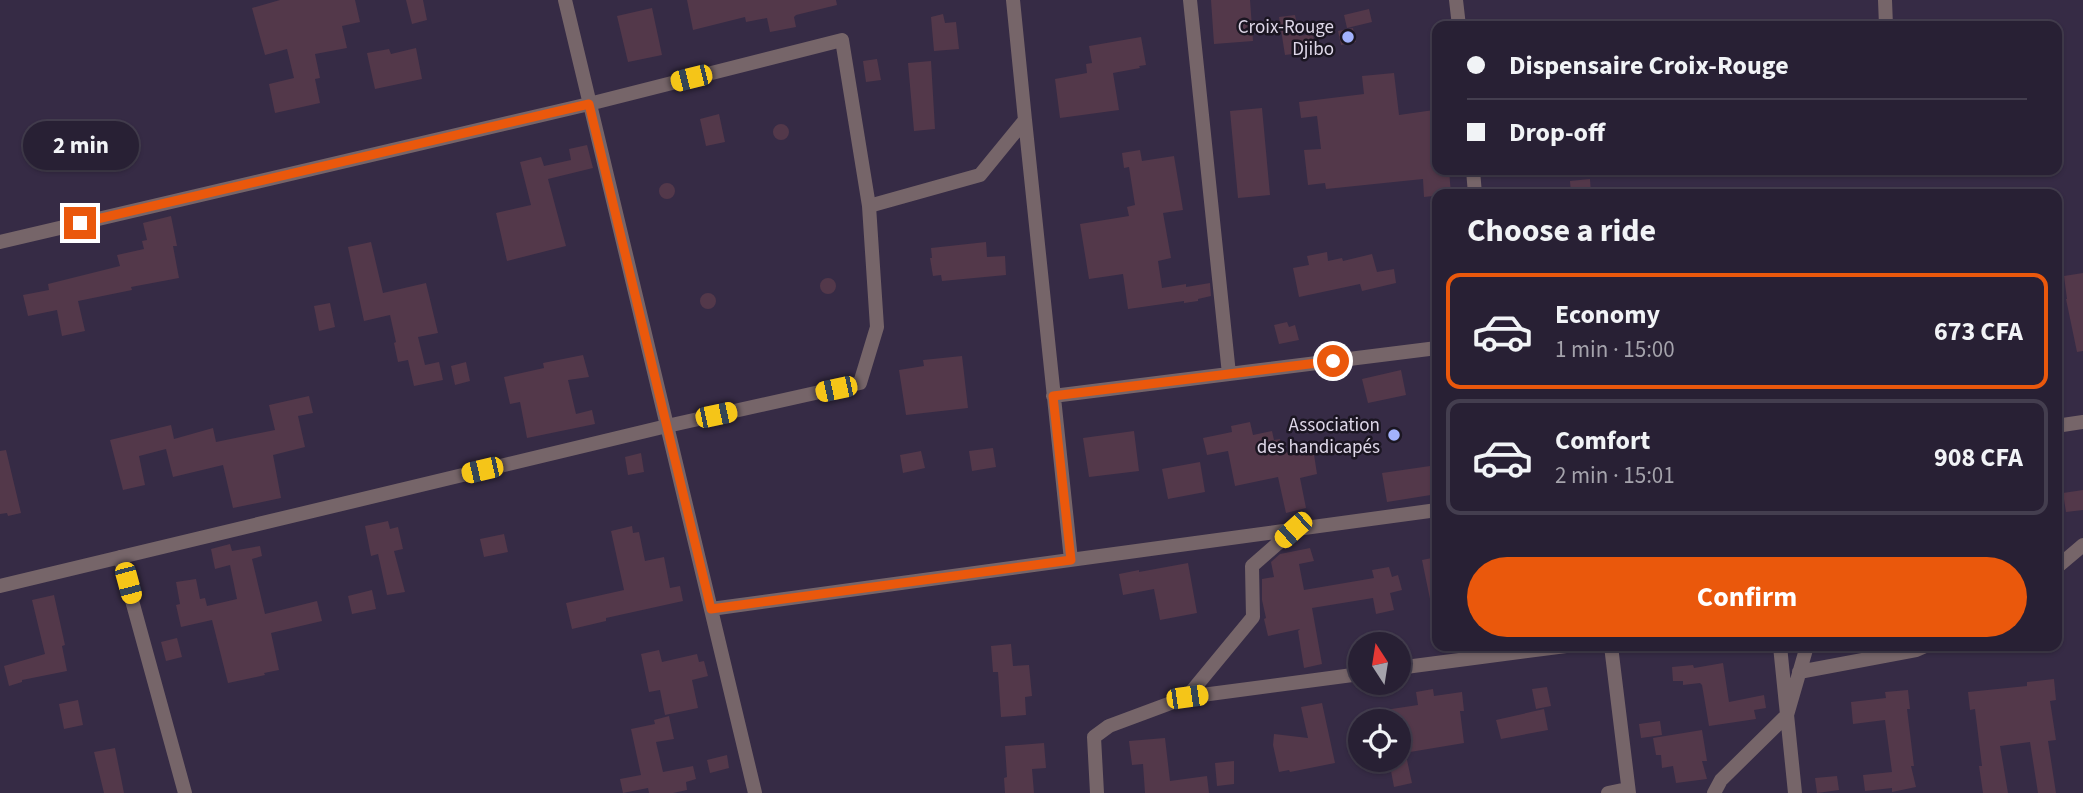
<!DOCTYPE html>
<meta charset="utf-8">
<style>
:root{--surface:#282034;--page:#342d40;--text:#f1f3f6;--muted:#a5a3ac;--line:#443e4f;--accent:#ea580c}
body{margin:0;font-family:"Source Sans 3",sans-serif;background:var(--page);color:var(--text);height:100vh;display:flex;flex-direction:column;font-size:26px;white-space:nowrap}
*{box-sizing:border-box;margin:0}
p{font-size:23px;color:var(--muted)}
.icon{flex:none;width:38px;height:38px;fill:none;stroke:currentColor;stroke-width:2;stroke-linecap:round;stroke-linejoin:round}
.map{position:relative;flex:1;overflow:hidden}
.side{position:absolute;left:1432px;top:189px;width:630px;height:462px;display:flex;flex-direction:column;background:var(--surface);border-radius:14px;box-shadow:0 2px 5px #0004,0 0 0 2px var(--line)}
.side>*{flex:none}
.top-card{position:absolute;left:1432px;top:21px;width:630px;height:154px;border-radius:14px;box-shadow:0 2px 5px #0004,0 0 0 2px var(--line);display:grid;align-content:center;height:154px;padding:0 35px;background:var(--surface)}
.needle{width:46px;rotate:348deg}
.buttons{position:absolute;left:1348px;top:632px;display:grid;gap:14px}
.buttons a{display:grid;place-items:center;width:63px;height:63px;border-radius:50%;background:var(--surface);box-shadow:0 2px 5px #0004,0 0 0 2px var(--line);font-size:35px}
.end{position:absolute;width:32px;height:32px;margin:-16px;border:9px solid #ea580c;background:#fff;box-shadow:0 0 0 4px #fff}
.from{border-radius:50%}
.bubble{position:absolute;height:49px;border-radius:24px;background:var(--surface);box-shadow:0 2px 5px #0004,0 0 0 2px var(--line);font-size:23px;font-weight:700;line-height:49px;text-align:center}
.car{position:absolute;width:21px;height:42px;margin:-21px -10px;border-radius:9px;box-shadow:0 0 5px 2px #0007;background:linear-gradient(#f5c518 24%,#345 0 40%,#f5c518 0 76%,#345 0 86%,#f5c518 0)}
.top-card b{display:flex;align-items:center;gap:24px;height:66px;font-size:26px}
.top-card b+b{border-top:2px solid var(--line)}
.top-card i{width:18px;height:18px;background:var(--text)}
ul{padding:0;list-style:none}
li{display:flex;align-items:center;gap:21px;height:116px;margin:0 14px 10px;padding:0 21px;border:4px solid var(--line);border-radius:14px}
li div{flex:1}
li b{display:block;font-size:26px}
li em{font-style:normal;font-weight:700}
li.active{border-color:var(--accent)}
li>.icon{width:63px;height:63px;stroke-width:1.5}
h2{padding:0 35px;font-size:32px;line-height:84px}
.cta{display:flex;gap:14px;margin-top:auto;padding:14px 35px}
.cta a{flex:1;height:80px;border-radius:42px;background:var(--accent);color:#fff;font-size:28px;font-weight:700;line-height:80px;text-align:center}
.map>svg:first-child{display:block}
.building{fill:#53384a}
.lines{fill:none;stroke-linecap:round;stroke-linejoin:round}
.minor{stroke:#766569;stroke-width:14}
.route{stroke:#ea580c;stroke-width:9}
.poi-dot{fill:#a2b2fd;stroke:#1b1622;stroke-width:2.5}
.labels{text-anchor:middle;stroke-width:5;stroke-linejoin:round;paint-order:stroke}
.poi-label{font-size:19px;fill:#ded7e8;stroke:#1b1622;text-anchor:end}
</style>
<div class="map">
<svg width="2083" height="793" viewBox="0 0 2083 793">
<rect width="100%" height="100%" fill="#362b45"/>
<!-- building -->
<path class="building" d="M280,0H355L360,22L342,26L347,48L315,54L320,78L315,79L320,103L275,113L269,84L294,78L287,49L265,55L252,8Z
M406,0H423L427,20L412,24Z
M687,0H836L837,5L796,15L794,17L796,27L770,32L767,18L746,22L745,17L693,30Z
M1211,0H1250L1253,41L1214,44Z
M652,8L662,55L628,62L617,16Z
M1369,9L1372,22L1347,28L1344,15Z
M943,14L945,23L956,22L959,49L934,51L931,17Z
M1295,15L1299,36L1313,34L1315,51L1285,55L1279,17Z
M1353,28L1356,42L1341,45L1338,31Z
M1141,37L1146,65L1139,66L1140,68L1113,73L1119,110L1060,118L1055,79L1087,73L1086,64L1092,63L1089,46Z
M416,48L422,79L375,89L367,53L389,49L391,54Z
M877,59L881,80L866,82L863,61Z
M931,61L935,129L914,131L908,63Z
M1394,73L1399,115L1434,110L1437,134V170H1449L1451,194L1424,197L1423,179L1326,189L1325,183L1308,185L1304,150L1321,149L1317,116L1301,118L1299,102L1364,94L1362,76Z
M1262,108L1270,195L1238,198L1230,111Z
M719,114L725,142L706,146L700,119Z
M773 132a8 8 0 1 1 16 0a8 8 0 1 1-16 0Z
M587,145L593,168L548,179L566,246L507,261L496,213L531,205L520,162L541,157L544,166L571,160L569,149Z
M1140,150L1142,161L1174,156L1183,210L1163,213L1171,258L1158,261L1162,288L1186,284V287L1210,283L1211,296L1198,299V301L1184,303V301L1128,309L1123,274L1089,279L1080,224L1129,216L1127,207L1135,205L1129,167L1124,168L1122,153Z
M1590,179L1591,194H1571L1570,181Z
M659 191a8 8 0 1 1 16 0a8 8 0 1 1-16 0Z
M171,216L177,246H173L179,278L131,287L132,290L78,301L85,331L62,336L57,310L28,316L23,295L49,290L48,284L120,266L117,255L144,249L142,241L147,240L143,223Z
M371,242L383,293L426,283L438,333L418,337L425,365L439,362L443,380L414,386L408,360L398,362L394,343L396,342L390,315L364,321L348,247Z
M986,242L987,257L1005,256L1006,275L942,281L941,275L933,276L930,258H932L931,248Z
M1327,252L1328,261L1342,258L1343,261L1372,254L1377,272L1394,269L1396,283L1362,291L1360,284L1299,297L1293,268L1309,265L1307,256Z
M2083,273V351L2077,352L2066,299H2067L2064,276Z
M820 286a8 8 0 1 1 16 0a8 8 0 1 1-16 0Z
M700 301a8 8 0 1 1 16 0a8 8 0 1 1-16 0Z
M330,303L335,327L319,331L314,306Z
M1287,322L1289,327L1295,325L1299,340L1279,344L1274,325Z
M583,355L589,377L568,380L576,414L592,410L595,424L527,438L520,402L510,404L504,377L544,368L543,363Z
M962,356L968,408L906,415L899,370L924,366L923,360Z
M466,362L470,381L455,385L451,366Z
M1401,370L1406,395L1368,403L1362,379Z
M309,396L313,413L298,416L305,447L273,455L281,498L233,508L223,465L173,477L166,449L139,456L145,485L123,490L110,440L171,425L174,439L213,428L216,442L275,430L269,405Z
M1250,422L1253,435L1272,431L1274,440L1280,439L1283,453L1313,448L1317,474L1300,478L1306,508L1286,513L1278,477L1235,486L1228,451L1207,455L1203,438L1232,432L1231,426Z
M1134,431L1139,471L1089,477L1083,438Z
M993,448L996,467L972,471L969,451Z
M6,450L21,513L8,516L7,513L0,514V451Z
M921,451L925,468L903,473L900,455Z
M641,453L644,472L628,475L625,457Z
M1200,462L1205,492L1168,499L1162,469Z
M1437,465V494L1387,502L1382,473Z
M2083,490V510L2066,512L2063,493Z
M388,521L390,529L398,527L403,549L394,551L405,592L387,595L378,554L371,556L365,526Z
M632,526L633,533L639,532L645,561L664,557L670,588L680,586L683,601L606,618V621L572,629L566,603L624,590L611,531Z
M504,534L508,552L484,557L480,539Z
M230,544L232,551L260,546L262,556L252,559L265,614L317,601L322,621L271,633L279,670L264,673L265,675L228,683L212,620L181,627L176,605L180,604L176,582L196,579L200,599L205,598L207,606L237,599L230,565L215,569L211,549Z
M1310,548L1314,561L1299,564L1304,590L1374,578L1372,570L1389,567L1392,577L1398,575L1402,590L1390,593L1394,610L1376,614L1373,598L1312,608L1322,664L1304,668L1298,631L1300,629L1268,636L1264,619L1266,618L1262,600V579L1274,577L1271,562L1280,554Z
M1437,557V599H1430L1422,560Z
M1188,563L1197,613L1160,620L1154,589L1123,595L1119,574L1139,570V572Z
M372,590L376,609L352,614L348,596Z
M54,595L65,645L62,646L67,671L22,680V682L9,686L4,666L45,654L32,600Z
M177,638L182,657L166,661L161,642Z
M1011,644L1013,666L1029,665L1032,696L1025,697L1026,715L1001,717L998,672H993L991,646Z
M659,650L662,662L697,654L699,662L704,661L708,676L692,680L698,708L665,715L660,690L649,692L641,654Z
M1723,663L1729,702L1764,695L1766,708L1754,710L1756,719L1709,726L1702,685L1700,683L1683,685V681H1673L1672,667L1693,665L1694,668Z
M2054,679L2056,700L2050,701L2056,740L2048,741L2056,793H2038L2030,742L2000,746L2008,793H1983L1979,766H1982L1975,709L1970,710L1968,692L2027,686V682Z
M1547,687L1551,706L1536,709L1532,689Z
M1433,689L1434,696L1462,692L1464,711H1460L1464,743L1398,754V721H1365V713L1418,705L1416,692Z
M1908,690L1910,709H1907L1914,766H1911L1916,787L1892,792V788L1865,791L1863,775L1892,772L1885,720L1853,724L1851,702L1886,698L1885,692Z
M78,700L83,725L64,729L59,704Z
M1322,703L1335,763L1290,772L1289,770L1279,772L1273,745L1274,734L1308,738L1301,707Z
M1544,709L1548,730L1501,739L1496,720Z
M669,716L674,739L656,742L663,772L693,766L696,779L686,782L687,790L673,793H649L648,788L623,793L620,779L641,775L631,729L655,724L654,720Z
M1660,721L1662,735L1641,738L1639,724Z
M1702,730L1707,761H1702L1707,779L1676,783L1673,766L1662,768L1661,755H1656L1653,738Z
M1165,738L1170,781L1207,776L1209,793H1145L1143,764L1132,765L1129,741Z
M1044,743L1046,768L1032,769L1034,793H1005L1004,778L1007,777L1005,746Z
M115,748L124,793H104L94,752Z
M727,755L729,768L710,773L707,760Z
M1389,760H1407L1412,783L1394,787Z
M1234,761V784L1217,786L1215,763Z
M1837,776L1839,790L1817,793L1815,778Z"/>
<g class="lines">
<!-- minor -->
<path class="minor" d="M565,0L755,793
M1190,0L1229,374
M1456,0L1459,26
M1885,0L1886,26
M1025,120L1071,560
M1473,170L1475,194
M0,242L589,104L842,40L869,206
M1053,396L1437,348
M2056,426L2083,422
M120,557L185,793
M2056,568L2083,545
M0,586L667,426L860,383L877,327L869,206L980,175L1025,120L1013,0
M711,609L1437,510
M1611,646L1629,793
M1780,646L1795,793
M1398,668L1566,646
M1799,672L1916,650L1925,646
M1187,697L1360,674
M1097,793L1094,737L1109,726L1187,697L1253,617L1252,566L1292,531
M1608,793L1627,789
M1714,793L1721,780L1787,715L1807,646"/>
</g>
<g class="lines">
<!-- route -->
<path class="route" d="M80,223L589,104L711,609L1071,560L1053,396L1333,361"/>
</g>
<!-- markers -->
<g class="poi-dot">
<circle cx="1348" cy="37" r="7"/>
<circle cx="1394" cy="435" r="7"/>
</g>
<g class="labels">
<!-- poi labels -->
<g class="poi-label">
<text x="1334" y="33">Croix-Rouge<tspan x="1334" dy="22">Djibo</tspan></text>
<text x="1380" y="431">Association<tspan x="1380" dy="22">des handicapés</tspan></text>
</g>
</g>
</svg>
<div class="buttons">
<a><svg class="needle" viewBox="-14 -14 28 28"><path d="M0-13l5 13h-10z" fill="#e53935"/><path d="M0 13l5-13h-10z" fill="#a5a3ac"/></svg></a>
<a><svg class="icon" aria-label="locate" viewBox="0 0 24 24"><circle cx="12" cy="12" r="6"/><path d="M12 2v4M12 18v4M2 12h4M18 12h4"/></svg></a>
</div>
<i class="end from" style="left:1333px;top:361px"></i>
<i class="end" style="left:80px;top:223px"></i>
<div class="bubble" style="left:23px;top:121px;width:116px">2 min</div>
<i class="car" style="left:691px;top:78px;rotate:256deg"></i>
<i class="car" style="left:836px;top:389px;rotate:258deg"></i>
<i class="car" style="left:716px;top:415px;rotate:78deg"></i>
<i class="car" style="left:482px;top:470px;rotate:257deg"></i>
<i class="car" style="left:1293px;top:530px;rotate:228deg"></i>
<i class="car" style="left:128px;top:583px;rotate:165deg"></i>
<i class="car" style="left:1187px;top:697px;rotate:82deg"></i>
<div class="top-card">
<b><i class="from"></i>Dispensaire Croix-Rouge</b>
<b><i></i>Drop-off</b>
</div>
<section class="side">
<h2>Choose a ride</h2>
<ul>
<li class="active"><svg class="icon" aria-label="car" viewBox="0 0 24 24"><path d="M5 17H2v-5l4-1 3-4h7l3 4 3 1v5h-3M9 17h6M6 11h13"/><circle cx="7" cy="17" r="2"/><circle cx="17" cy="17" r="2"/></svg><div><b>Economy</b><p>1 min · 15:00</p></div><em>673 CFA</em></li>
<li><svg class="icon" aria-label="car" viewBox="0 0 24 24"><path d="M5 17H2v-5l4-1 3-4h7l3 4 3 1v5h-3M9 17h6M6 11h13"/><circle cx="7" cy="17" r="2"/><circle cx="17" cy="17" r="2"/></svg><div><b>Comfort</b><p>2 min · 15:01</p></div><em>908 CFA</em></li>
</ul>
<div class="cta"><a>Confirm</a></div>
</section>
</div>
